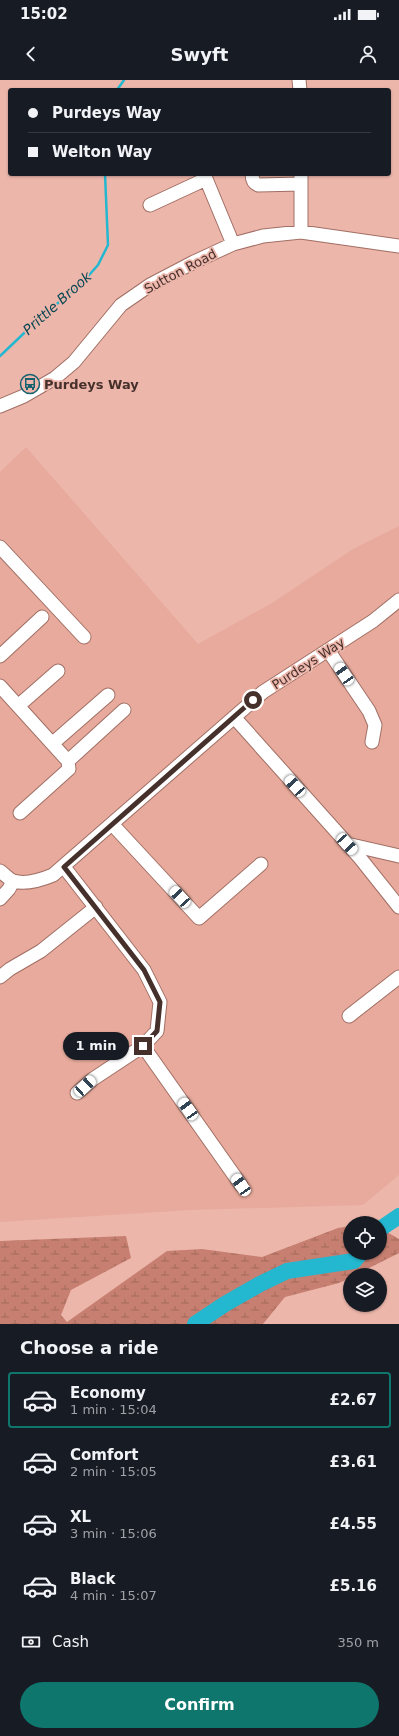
<!DOCTYPE html>
<meta charset="utf-8">
<style>
:root{--surface:#171b24;--page:#242831;--text:#f1f3f6;--muted:#9ea1a6;--line:#363941;--accent:#0f766e}
body{margin:0;font-family:"DejaVu Sans",sans-serif;background:var(--page);color:var(--text);height:100vh;display:flex;flex-direction:column;font-size:15px;white-space:nowrap}
*{box-sizing:border-box;margin:0}
p{font-size:13px;color:var(--muted)}
.icon{flex:none;width:22px;height:22px;fill:none;stroke:currentColor;stroke-width:2;stroke-linecap:round;stroke-linejoin:round}
.map{position:relative;height:1244px;overflow:hidden}
.details{display:flex;flex-direction:column;background:var(--surface);flex:1}
.details>*{flex:none}
.guide{position:absolute;left:8px;top:8px;width:383px;height:88px;border-radius:4px;box-shadow:0 1px 3px #0004;display:grid;align-content:center;height:88px;padding:0 20px;background:var(--surface)}
.fabs{position:absolute;left:343px;top:1136px;display:grid;gap:8px}
.fabs a{display:grid;place-items:center;width:44px;height:44px;border-radius:50%;background:var(--surface);box-shadow:0 1px 3px #0004;font-size:20px}
.end{position:absolute;width:18px;height:18px;margin:-9px;border:5px solid #46302c;background:#fff;box-shadow:0 0 0 2px #fff}
.from{border-radius:50%}
.bubble{position:absolute;height:28px;border-radius:14px;background:var(--surface);box-shadow:0 1px 3px #0004;font-size:13px;font-weight:800;line-height:28px;text-align:center}
.car{position:absolute;width:12px;height:24px;margin:-12px -6px;border-radius:5px;box-shadow:0 0 3px 1px #0007;background:linear-gradient(#fff 24%,#345 0 40%,#fff 0 76%,#345 0 86%,#fff 0)}
.guide b{display:flex;align-items:center;gap:14px;height:38px;font-size:15px}
.guide b+b{border-top:1px solid var(--line)}
.guide i{width:10px;height:10px;background:var(--text)}
ul{padding:0;list-style:none}
li{display:flex;align-items:center;gap:12px;height:56px;margin:0 8px 6px;padding:0 12px;border:2px solid transparent;border-radius:4px}
li div{flex:1}
li b{display:block;font-size:15px}
li em{font-style:normal;font-weight:800}
li.current{border-color:var(--accent)}
li>.icon{width:36px;height:36px;stroke-width:1.5}
h2{padding:0 20px;font-size:18px;line-height:48px}
.pay{display:flex;align-items:center;gap:10px;height:44px;padding:0 20px;font-size:15px}
.pay p{margin-inline-start:auto}
.button{display:flex;gap:8px;margin-top:auto;padding:8px 20px}
.button a{flex:1;height:46px;border-radius:24px;background:var(--accent);color:#fff;font-size:16px;font-weight:800;line-height:46px;text-align:center}
.status{display:flex;justify-content:space-between;align-items:center;height:28px;padding:0 20px;background:var(--surface);direction:ltr}
.status svg{height:11px;fill:currentColor}
header{display:flex;justify-content:space-between;align-items:center;height:52px;padding:0 20px;background:var(--surface);font-size:18px;font-weight:800}
.map>svg:first-child{display:block}
.built{fill:#e7aa9c}
.wetland{fill:url(#wetland-marsh)}
.lines{fill:none;stroke-linecap:round;stroke-linejoin:round}
.stream{stroke:#23b7d0;stroke-width:2.5}
.river{stroke:#23b7d0;stroke-width:16}
.minor-casing{stroke:#a16f65;stroke-width:15}
.minor{stroke:#fff;stroke-width:13}
.route{stroke:#46302c;stroke-width:5}
.labels{text-anchor:middle;stroke-width:3.5;stroke-linejoin:round;paint-order:stroke}
.street-label{font-size:13px;fill:#46302c;stroke:#edb6ab}
.poi-label{font-size:13px;font-weight:bold;fill:#46302c;stroke:#edb6ab;text-anchor:start}
.water-label{font-size:14px;font-style:italic;fill:#0c4853;stroke:#edb6ab}
</style>
<div class="status"><b>15:02</b><svg viewBox="0 0 49 12"><path d="M0 12V9h3v3zM5 12V6h3v6zM10 12V3h3v9zM15 12V0h3v12zM26 1h20v11H26zM47 4h2v5h-2z"/></svg></div>
<header><svg class="icon" aria-label="back" viewBox="0 0 24 24"><path d="M15 5l-7 7 7 7"/></svg>Swyft<svg class="icon" aria-label="person" viewBox="0 0 24 24"><circle cx="12" cy="8" r="4"/><path d="M4 21q1-7 8-7t8 7"/></svg></header>
<div class="map">
<svg width="399" height="1244" viewBox="0 0 399 1244">
<defs>
<pattern id="wetland-marsh" width="20" height="14" patternUnits="userSpaceOnUse"><rect width="20" height="14" fill="#c67f70"/><path d="M1 5h8M5 5V1M11 12h8M15 12V8" fill="none" stroke="#a3685c"/></pattern>
</defs>
<rect width="100%" height="100%" fill="#edb6ab"/>
<!-- built -->
<path class="built" d="M26,367L198,564L272,523L353,469L399,446V1095L363,1125L191,1130L0,1142V392Z"/>
<!-- wetland -->
<path class="wetland" d="M350,1146V1173H380V1148L399,1159V1173L355,1195H350V1198L339,1203L285,1217L263,1244H0V1161L126,1156L131,1178L71,1210L61,1235L67,1242L167,1171L202,1169L262,1177L338,1148Z"/>
<g class="lines">
<!-- stream -->
<path class="stream" d="M117,10L124,0
M0,276L41,237L81,204L98,185L108,165L105,94"/>
<!-- river -->
<path class="river" d="M380,1149L399,1136
M195,1244L225,1224L260,1204L287,1191L354,1181L361,1173"/>
<defs>
<path id="minor" d="M299,0L300,10
M204,94L233,164
M252,94C252,99 253,103 258,105L301,104
M301,94V152
M150,125L206,99
M0,326L24,316L55,298L74,282L121,225L150,205L194,182L233,164L263,156L301,152L399,166
M0,467L84,557
M328,570L369,631L375,645L372,662
M0,576L42,537
M0,606L68,681L69,689L20,733
M18,626L58,591
M234,637L360,778L399,827
M53,663L108,615
M68,681L124,630
M112,744L199,838L261,784
M347,764L399,776
M64,787L144,890L160,922L157,951L143,966L93,999L77,1013
M0,791C4,794 9,799 13,801C26,805 41,800 53,795L263,612L373,541L399,520
M0,819L9,809L13,801
M0,897L10,889L41,871L96,827
M349,936L399,897
M143,966L241,1105"/>
</defs>
<!-- minor casing -->
<use href="#minor" class="minor-casing"/>
<!-- minor -->
<use href="#minor" class="minor"/>
</g>
<g class="lines">
<!-- route -->
<path class="route" d="M143,966L157,951L160,922L144,890L64,787L253,620"/>
</g>
<!-- icons -->
<defs>
<symbol id="bus-ring" viewBox="-11 -11 22 22"><circle r="9.5" fill="#edb6ab" stroke="#16616e" stroke-width="1.5"/><path d="M-5-6H5V4H4V6H2V4H-2V6H-4V4H-5ZM-3.5-4V0h7V-4ZM-3.5 1.2v1.5H-2V1.2ZM2 1.2v1.5H3.5V1.2Z" fill="#16616e"/></symbol>
</defs>
<g fill-rule="evenodd">
<use href="#bus-ring" x="19" y="293" width="22" height="22"/>
</g>
<g class="labels">
<!-- street labels -->
<g class="street-label">
<text transform="translate(180 191) rotate(-28)" y="5">Sutton Road</text>
<text transform="translate(308 583) rotate(-33)" y="5">Purdeys Way</text>
</g>
<!-- poi labels -->
<g class="poi-label">
<text x="44" y="309">Purdeys Way</text>
</g>
<!-- water labels -->
<g class="water-label">
<text transform="translate(57 223) rotate(-42)" y="5">Prittle Brook</text>
</g>
</g>
</svg>
<div class="fabs">
<a><svg class="icon" aria-label="locate" viewBox="0 0 24 24"><circle cx="12" cy="12" r="6"/><path d="M12 2v4M12 18v4M2 12h4M18 12h4"/></svg></a>
<a><svg class="icon" aria-label="layers" viewBox="0 0 24 24"><path d="M12 4l9 5-9 5-9-5zM3 14l9 5 9-5"/></svg></a>
</div>
<i class="end from" style="left:253px;top:620px"></i>
<i class="end" style="left:143px;top:966px"></i>
<div class="bubble" style="left:63px;top:952px;width:66px">1 min</div>
<i class="car" style="left:344px;top:594px;rotate:326deg"></i>
<i class="car" style="left:295px;top:706px;rotate:318deg"></i>
<i class="car" style="left:347px;top:764px;rotate:137deg"></i>
<i class="car" style="left:180px;top:817px;rotate:317deg"></i>
<i class="car" style="left:85px;top:1006px;rotate:47deg"></i>
<i class="car" style="left:188px;top:1029px;rotate:325deg"></i>
<i class="car" style="left:241px;top:1105px;rotate:325deg"></i>
<div class="guide">
<b><i class="from"></i>Purdeys Way</b>
<b><i></i>Welton Way</b>
</div>
</div>
<section class="details">
<h2>Choose a ride</h2>
<ul>
<li class="current"><svg class="icon" aria-label="car" viewBox="0 0 24 24"><path d="M5 17H2v-5l4-1 3-4h7l3 4 3 1v5h-3M9 17h6M6 11h13"/><circle cx="7" cy="17" r="2"/><circle cx="17" cy="17" r="2"/></svg><div><b>Economy</b><p>1 min · 15:04</p></div><em>£2.67</em></li>
<li><svg class="icon" aria-label="car" viewBox="0 0 24 24"><path d="M5 17H2v-5l4-1 3-4h7l3 4 3 1v5h-3M9 17h6M6 11h13"/><circle cx="7" cy="17" r="2"/><circle cx="17" cy="17" r="2"/></svg><div><b>Comfort</b><p>2 min · 15:05</p></div><em>£3.61</em></li>
<li><svg class="icon" aria-label="car" viewBox="0 0 24 24"><path d="M5 17H2v-5l4-1 3-4h7l3 4 3 1v5h-3M9 17h6M6 11h13"/><circle cx="7" cy="17" r="2"/><circle cx="17" cy="17" r="2"/></svg><div><b>XL</b><p>3 min · 15:06</p></div><em>£4.55</em></li>
<li><svg class="icon" aria-label="car" viewBox="0 0 24 24"><path d="M5 17H2v-5l4-1 3-4h7l3 4 3 1v5h-3M9 17h6M6 11h13"/><circle cx="7" cy="17" r="2"/><circle cx="17" cy="17" r="2"/></svg><div><b>Black</b><p>4 min · 15:07</p></div><em>£5.16</em></li>
</ul>
<div class="pay"><svg class="icon" aria-label="cash" viewBox="0 0 24 24"><path d="M3 7h18v10H3z"/><circle cx="12" cy="12" r="2"/></svg>Cash<p>350 m</p></div>
<div class="button"><a>Confirm</a></div>
</section>
